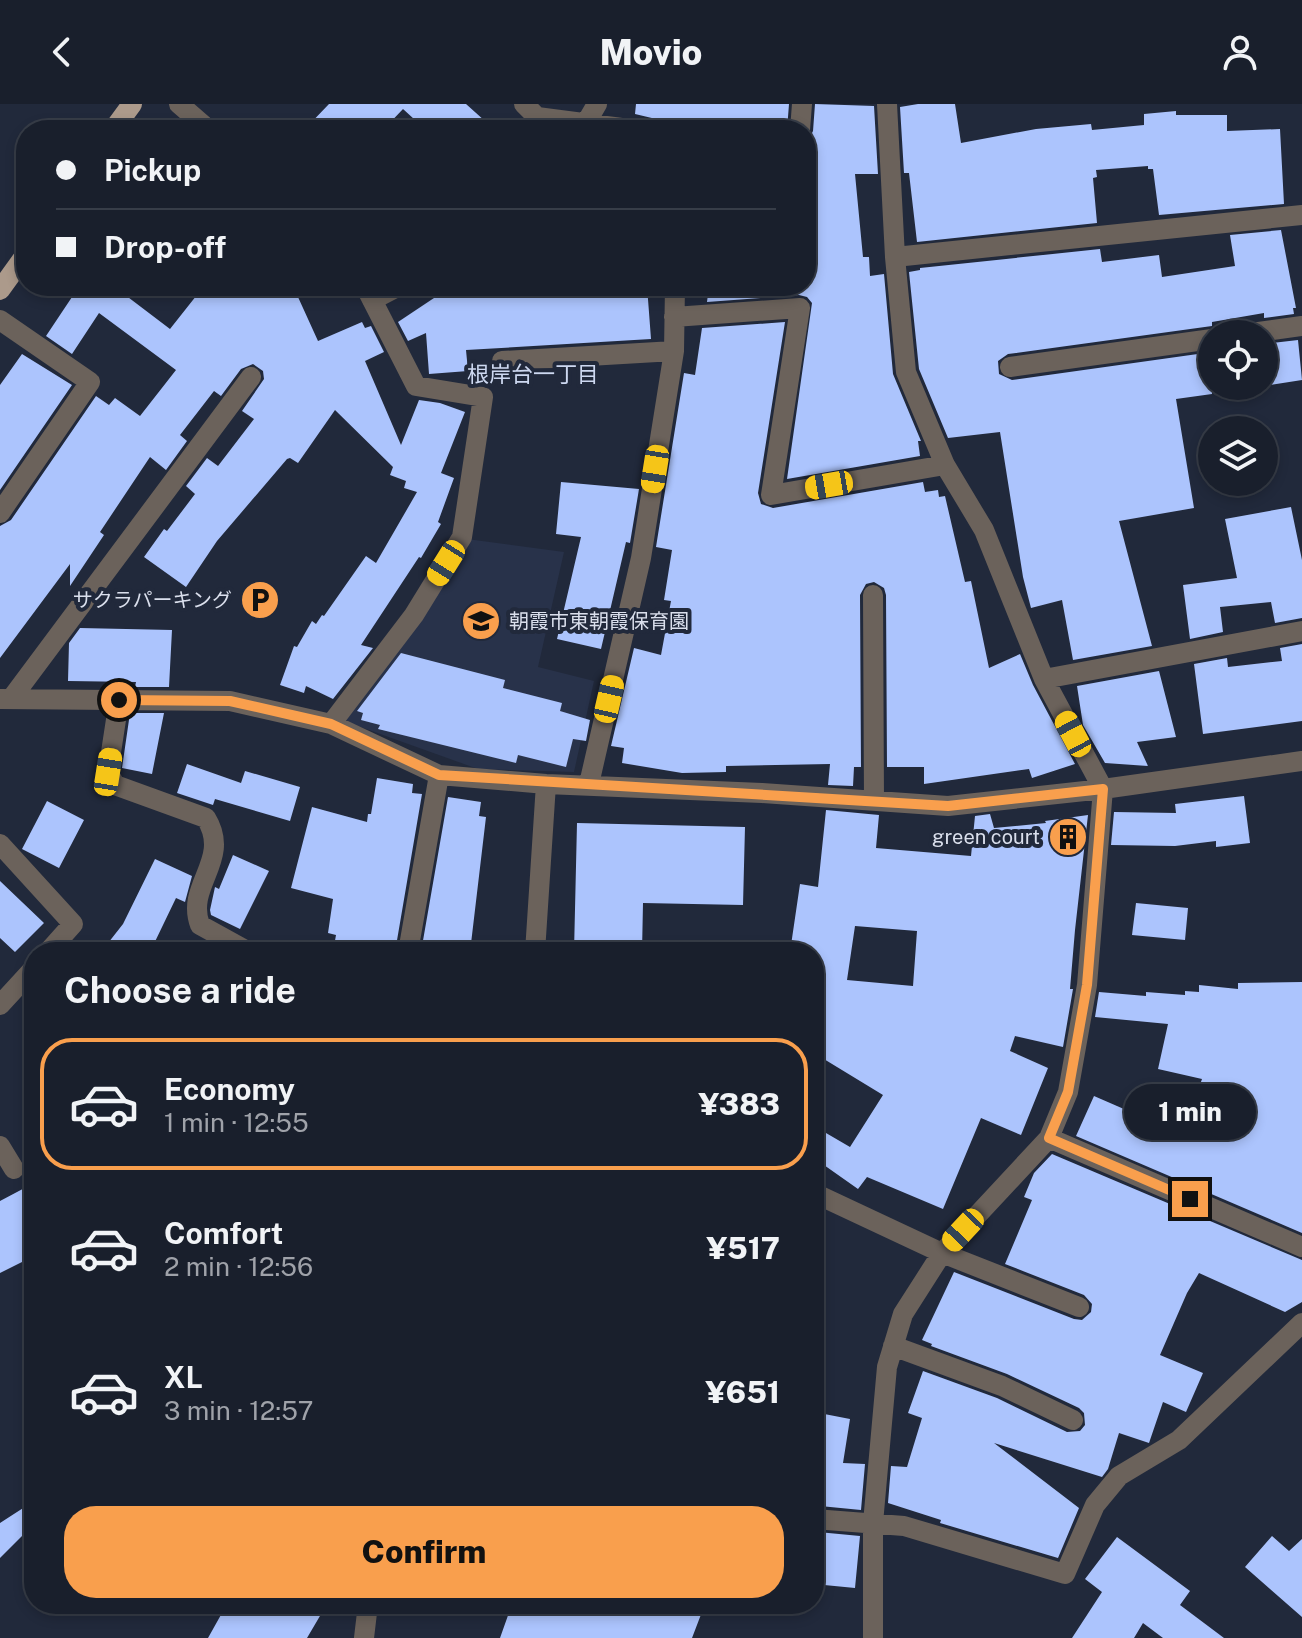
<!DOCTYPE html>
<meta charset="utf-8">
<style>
:root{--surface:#191f2c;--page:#262c38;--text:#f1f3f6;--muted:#9fa2a9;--line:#373d48;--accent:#f99f4d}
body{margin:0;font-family:"Public Sans","Noto Sans JP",sans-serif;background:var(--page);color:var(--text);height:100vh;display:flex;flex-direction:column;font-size:30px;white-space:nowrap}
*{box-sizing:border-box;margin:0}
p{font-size:26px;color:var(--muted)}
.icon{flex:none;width:44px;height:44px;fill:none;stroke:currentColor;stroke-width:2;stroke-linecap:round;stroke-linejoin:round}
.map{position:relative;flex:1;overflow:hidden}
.drawer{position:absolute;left:24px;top:838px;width:800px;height:672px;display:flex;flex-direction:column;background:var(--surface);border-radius:32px;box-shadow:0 4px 12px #0003,0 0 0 2px var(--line)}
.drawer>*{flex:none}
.hud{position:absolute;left:16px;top:16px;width:800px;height:176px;border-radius:32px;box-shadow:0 4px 12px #0003,0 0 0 2px var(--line);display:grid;align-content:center;height:176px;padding:0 40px;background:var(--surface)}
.tools{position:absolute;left:1198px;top:216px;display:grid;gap:16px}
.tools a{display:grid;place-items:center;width:80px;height:80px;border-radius:50%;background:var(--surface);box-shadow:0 4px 12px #0003,0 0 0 2px var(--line);font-size:40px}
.end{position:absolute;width:36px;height:36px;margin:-18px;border:10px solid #f99f4d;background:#111;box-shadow:0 0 0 4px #111}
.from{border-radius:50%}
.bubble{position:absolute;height:56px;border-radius:28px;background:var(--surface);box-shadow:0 4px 12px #0003,0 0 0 2px var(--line);font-size:26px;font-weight:800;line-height:56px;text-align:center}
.car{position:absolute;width:24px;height:48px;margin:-24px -12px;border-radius:10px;box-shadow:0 0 6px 2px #0007;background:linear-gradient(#f5c518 24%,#345 0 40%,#f5c518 0 76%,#345 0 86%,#f5c518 0)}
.hud b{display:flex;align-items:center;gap:28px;height:76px;font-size:30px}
.hud b+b{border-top:2px solid var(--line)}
.hud i{width:20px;height:20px;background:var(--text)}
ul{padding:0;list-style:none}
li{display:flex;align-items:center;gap:24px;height:132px;margin:0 16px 12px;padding:0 24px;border:4px solid transparent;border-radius:32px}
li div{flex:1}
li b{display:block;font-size:30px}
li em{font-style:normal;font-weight:800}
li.current{border-color:var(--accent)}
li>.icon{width:72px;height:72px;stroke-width:1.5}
h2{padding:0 40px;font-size:36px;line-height:96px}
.cta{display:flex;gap:16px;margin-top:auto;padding:16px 40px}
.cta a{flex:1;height:92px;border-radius:32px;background:var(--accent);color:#111;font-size:32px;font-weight:800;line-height:92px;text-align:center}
header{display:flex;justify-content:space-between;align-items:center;height:104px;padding:0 40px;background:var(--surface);font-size:36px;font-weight:800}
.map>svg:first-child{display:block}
.built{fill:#28324a}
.building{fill:#acc4fd;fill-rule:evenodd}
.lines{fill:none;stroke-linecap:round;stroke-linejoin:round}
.minor{stroke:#6b625b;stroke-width:20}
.major{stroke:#ac9a8b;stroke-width:20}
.route{stroke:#f99f4d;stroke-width:10}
.labels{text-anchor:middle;stroke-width:8;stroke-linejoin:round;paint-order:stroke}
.poi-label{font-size:20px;fill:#dadfec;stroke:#21293b;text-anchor:end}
.neighbourhood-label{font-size:22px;fill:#cdd8f0;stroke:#21293b}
</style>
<header><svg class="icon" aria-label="back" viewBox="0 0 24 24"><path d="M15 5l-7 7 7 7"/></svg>Movio<svg class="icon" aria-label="person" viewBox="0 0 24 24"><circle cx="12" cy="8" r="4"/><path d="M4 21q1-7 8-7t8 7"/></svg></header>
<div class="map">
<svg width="1302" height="1534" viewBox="0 0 1302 1534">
<rect width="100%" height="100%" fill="#21293b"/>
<!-- built -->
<path class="built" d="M467,435L564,448L538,563L594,577L574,668L478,665L344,617Z"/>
<!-- building -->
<path class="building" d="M329,0H466L495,26H426L403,5L383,26H304Z
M636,0H789L787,26L698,25L635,10Z
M815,0L874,2L878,70H855L863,153H869L870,172L884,170L893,270L921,337H918L920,352L787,375L812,199L807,193L799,191L707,198L709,182H808L806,137L810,136L806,87H810L809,35L813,27Z
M918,0H955L961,39L1036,25L1091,20L1092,26L1144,21V10L1176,7V11H1227V27L1280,25L1284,100L1159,111L1153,65H1148V62L1096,66L1097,73L1093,74L1097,119L917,138L909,69H904L900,3Z
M1281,126L1296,204H1293L1294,210L1264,214V209L1212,218V222L1008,250L998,257L999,270L1012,276L1212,248V290L1176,295L1194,404L1119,417L1152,542L1073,556L1062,496L1031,504L1023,473L1000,328L948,334L919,265L909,168L920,166V164L1100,145L1102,158L1159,151L1162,173L1235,162L1230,131Z
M63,182H118L116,184L170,225L204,182H293L318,237L362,218L365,224L371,222L384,248L365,257L401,341L419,296L440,299L465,308L441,369L454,374L438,418L441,420L421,454L419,453L361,541L373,544L333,595L306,582L304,589L280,581L294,542L297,543L312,517L316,520L322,511L324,512L366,452L376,459L417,388L404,384L406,377L390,371L393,363L335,306L298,359L290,354L287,355L217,437L186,483L144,453L164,425L167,427L195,390L186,382L207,354L218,362L254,315L242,307L264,275L263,267L253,260L241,265L221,292L214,287L180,331L187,337L166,366L150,353L100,428L104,431L70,482V460L0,554V422L11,416L96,292L109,301L115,294L140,312L176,266L99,209L72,250L46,232L74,190Z
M452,182H647L651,235L466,246L468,267L429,270L426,229L408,237L398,218Z
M785,218L758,389L761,400L773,404L923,378L925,388L938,386L939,393L945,392L965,478L971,477L989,564L1020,550L1033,581L1075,660L1032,674L1029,665L924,680V663H887L886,491L884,484L874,478L866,480L860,491L861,663H854L853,682L828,681L830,660L726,662V668L682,669L622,659L624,644L611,642L634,544L661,551L671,497L664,496L672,446L656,443L684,269L695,271L702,224Z
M1298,236L1302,276L1264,282V240Z
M22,250L72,281L0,386V281Z
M561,378L639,385L630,439L626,438L601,545L557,535L581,433L556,430Z
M1291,403L1302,456V514L1275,519L1271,498L1220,503L1223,528L1190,535L1183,481L1237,474L1225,415Z
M80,524L172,526L169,583H135L136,578L68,577L69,539Z
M1302,540V617L1203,630L1194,560L1227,554L1228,563L1282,557L1280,544Z
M401,549L505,576L503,584L562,599L560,607L590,616L586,637L573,635L566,663L518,651L516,659L378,625L380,621L361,616L363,609L357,607Z
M1159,567L1176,633L1137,638L1148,662L1105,659L1083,621L1077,582Z
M130,609H164L152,670L122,664Z
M187,660L241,679L245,667L300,683L290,717L215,695L213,701L177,689Z
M377,674L413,680L412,689L422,690L395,848H333L336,831L328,829L333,795L291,784L312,703L367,718L368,710H371Z
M1244,692L1250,739L1216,743V737L1175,742L1111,741L1114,708L1176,709L1175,700Z
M448,693L481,698L479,712L486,713L470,848H421Z
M47,697L84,716L59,764L22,745Z
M826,706L879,711L876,744L971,752L975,712L990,710L994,724L1046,719L1045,717L1088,711L1075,826L1070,885H1073L1063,943L1015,932L1010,947L1048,964L1021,1031L981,1014L943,1105L867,1073L858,1085L814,1054V1022L850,1043L883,991L814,949V848H790L800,780L818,783ZM855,822L917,827L913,882L847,876Z
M577,719L745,723L743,801L643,799L642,848H574Z
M233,751L269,767L240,825L211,811L210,806L215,783L219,785Z
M155,755L192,772L185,798L176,794L150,848H101L123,820Z
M0,777L44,819L15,848L0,834Z
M1136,799L1188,804L1185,836L1132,831Z
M1302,878V1129L1076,1032L1094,992L1140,1012L1141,1009H1151L1185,1024L1202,975L1158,965L1168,920L1095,913L1099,888L1146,892V888L1185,891V887L1199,888V881L1238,885V879Z
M1052,1050L1302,1156V1198L1285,1208L1199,1169L1187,1189L1160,1251L1203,1269L1186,1308L1163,1298L1149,1339L1119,1329L1108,1365L1102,1373L994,1339L1079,1404L1058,1454L940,1419L941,1416L888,1399L891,1362L907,1363L922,1314L908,1309L923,1267L997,1294L1067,1328L1080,1327L1085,1321L1084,1309L1079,1304L1007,1270L931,1242L932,1240L922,1236L954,1168L1074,1215L1082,1216L1091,1208L1092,1200L1084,1191L1005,1160L1032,1096L1024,1093L1034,1069Z
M34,1079V1152L0,1169V1097Z
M814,1308L850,1315L843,1359L865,1360L861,1406L820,1402L821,1391L814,1390Z
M34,1397V1420L0,1454V1419Z
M818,1428L860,1432L855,1484L814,1480Z
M1272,1432L1289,1447L1302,1435V1513L1245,1463Z
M1117,1433L1190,1487L1180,1501L1224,1534H1163L1143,1519L1134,1534H1072L1102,1488L1085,1475Z
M227,1500H327L307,1534H208Z
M512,1500H705L692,1534H500Z"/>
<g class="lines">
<!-- minor -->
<path class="minor" d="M179,0L209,26
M524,0L537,13L637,26
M586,19L597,0
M800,26L802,0
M895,153L1302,111
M372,196L399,182
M674,213L800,204L771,391L945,361
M0,216L90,278L0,409
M1244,230L1302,222
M502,257L674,247
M1010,263L1212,235
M873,491L874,697
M1044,575L1302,527
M0,595L230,597L331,620L439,671L546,680L762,689L948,702L1103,685L1302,657
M11,595L251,273
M119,596L108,668L115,681L206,714C232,756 185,781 200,821L249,848
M331,620L414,511L462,433L483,293L416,282L365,182
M589,680L641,454L674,247L675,182
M0,740L73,820L48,848
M408,848L439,671
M535,848L546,680
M0,901L34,864
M1049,1034L1302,1143
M0,1042L14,1065
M814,1089L942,1149L1079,1203
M893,1242L1002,1282L1073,1316
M814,1415L904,1422L1065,1470L1095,1401L1119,1372L1179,1336L1302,1219
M364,1534L368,1500
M873,1534V1419L887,1263L903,1210L942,1149L1049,1034L1068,988L1087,881L1103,685L1044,575L984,426L945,361L906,268L895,153L887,0"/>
<!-- major -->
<path class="major" d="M113,26L132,0
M0,186L26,150"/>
</g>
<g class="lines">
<!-- route -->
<path class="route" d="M119,596L230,597L331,620L439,671L948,702L1103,685L1087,881L1068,988L1049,1034L1190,1095"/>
</g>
<!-- icons -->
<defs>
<symbol id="parking-disc" viewBox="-11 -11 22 22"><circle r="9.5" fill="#f99f4d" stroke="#21293b"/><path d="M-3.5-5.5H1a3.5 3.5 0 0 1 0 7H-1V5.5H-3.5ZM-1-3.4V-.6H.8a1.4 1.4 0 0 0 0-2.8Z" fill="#111"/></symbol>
<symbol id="school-disc" viewBox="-11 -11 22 22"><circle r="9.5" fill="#f99f4d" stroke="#21293b"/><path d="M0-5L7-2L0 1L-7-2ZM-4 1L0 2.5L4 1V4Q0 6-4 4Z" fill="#111"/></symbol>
<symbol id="building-disc" viewBox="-11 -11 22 22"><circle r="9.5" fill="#f99f4d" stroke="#21293b"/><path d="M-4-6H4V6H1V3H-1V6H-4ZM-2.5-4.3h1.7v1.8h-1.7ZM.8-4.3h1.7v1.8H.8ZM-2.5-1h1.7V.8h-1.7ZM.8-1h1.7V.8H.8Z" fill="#111"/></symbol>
</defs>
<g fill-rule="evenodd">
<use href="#parking-disc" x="238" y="474" width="44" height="44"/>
<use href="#school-disc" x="459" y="495" width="44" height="44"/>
<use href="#building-disc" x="1046" y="711" width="44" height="44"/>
</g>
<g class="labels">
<!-- poi labels -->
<g class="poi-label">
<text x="232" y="503">サクラパーキング</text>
<text x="509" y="524" text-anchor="start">朝霞市東朝霞保育園</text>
<text x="1040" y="740">green court</text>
</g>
<!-- neighbourhood labels -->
<g class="neighbourhood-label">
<text x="533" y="278">根岸台一丁目</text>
</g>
</g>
</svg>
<div class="tools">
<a><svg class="icon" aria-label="locate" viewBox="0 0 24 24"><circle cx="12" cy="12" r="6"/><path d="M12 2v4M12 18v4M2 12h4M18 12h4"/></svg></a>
<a><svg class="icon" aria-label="layers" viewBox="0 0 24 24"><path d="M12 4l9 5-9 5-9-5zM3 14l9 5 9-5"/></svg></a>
</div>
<i class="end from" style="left:119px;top:596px"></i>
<i class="end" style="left:1190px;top:1095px"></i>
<div class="bubble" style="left:1124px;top:980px;width:132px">1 min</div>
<i class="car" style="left:655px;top:365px;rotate:189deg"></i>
<i class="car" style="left:829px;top:381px;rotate:260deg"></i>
<i class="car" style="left:446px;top:459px;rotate:212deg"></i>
<i class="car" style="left:609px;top:595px;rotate:13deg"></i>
<i class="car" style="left:1073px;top:630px;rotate:332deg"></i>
<i class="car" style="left:108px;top:668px;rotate:9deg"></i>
<i class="car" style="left:963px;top:1126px;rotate:223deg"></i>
<div class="hud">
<b><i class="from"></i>Pickup</b>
<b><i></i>Drop-off</b>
</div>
<section class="drawer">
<h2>Choose a ride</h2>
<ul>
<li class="current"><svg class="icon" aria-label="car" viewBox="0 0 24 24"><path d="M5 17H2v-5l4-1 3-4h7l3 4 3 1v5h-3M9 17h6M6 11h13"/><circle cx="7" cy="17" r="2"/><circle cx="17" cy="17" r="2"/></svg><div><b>Economy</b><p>1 min · 12:55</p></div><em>¥383</em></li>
<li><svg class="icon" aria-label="car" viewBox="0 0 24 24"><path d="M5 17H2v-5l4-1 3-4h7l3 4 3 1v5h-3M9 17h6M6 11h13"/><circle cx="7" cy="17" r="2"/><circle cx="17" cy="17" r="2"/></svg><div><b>Comfort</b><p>2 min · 12:56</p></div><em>¥517</em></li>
<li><svg class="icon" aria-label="car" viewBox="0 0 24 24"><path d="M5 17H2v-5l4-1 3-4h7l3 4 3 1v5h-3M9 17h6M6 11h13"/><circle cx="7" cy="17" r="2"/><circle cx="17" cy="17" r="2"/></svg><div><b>XL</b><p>3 min · 12:57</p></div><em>¥651</em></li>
</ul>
<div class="cta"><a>Confirm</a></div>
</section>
</div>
